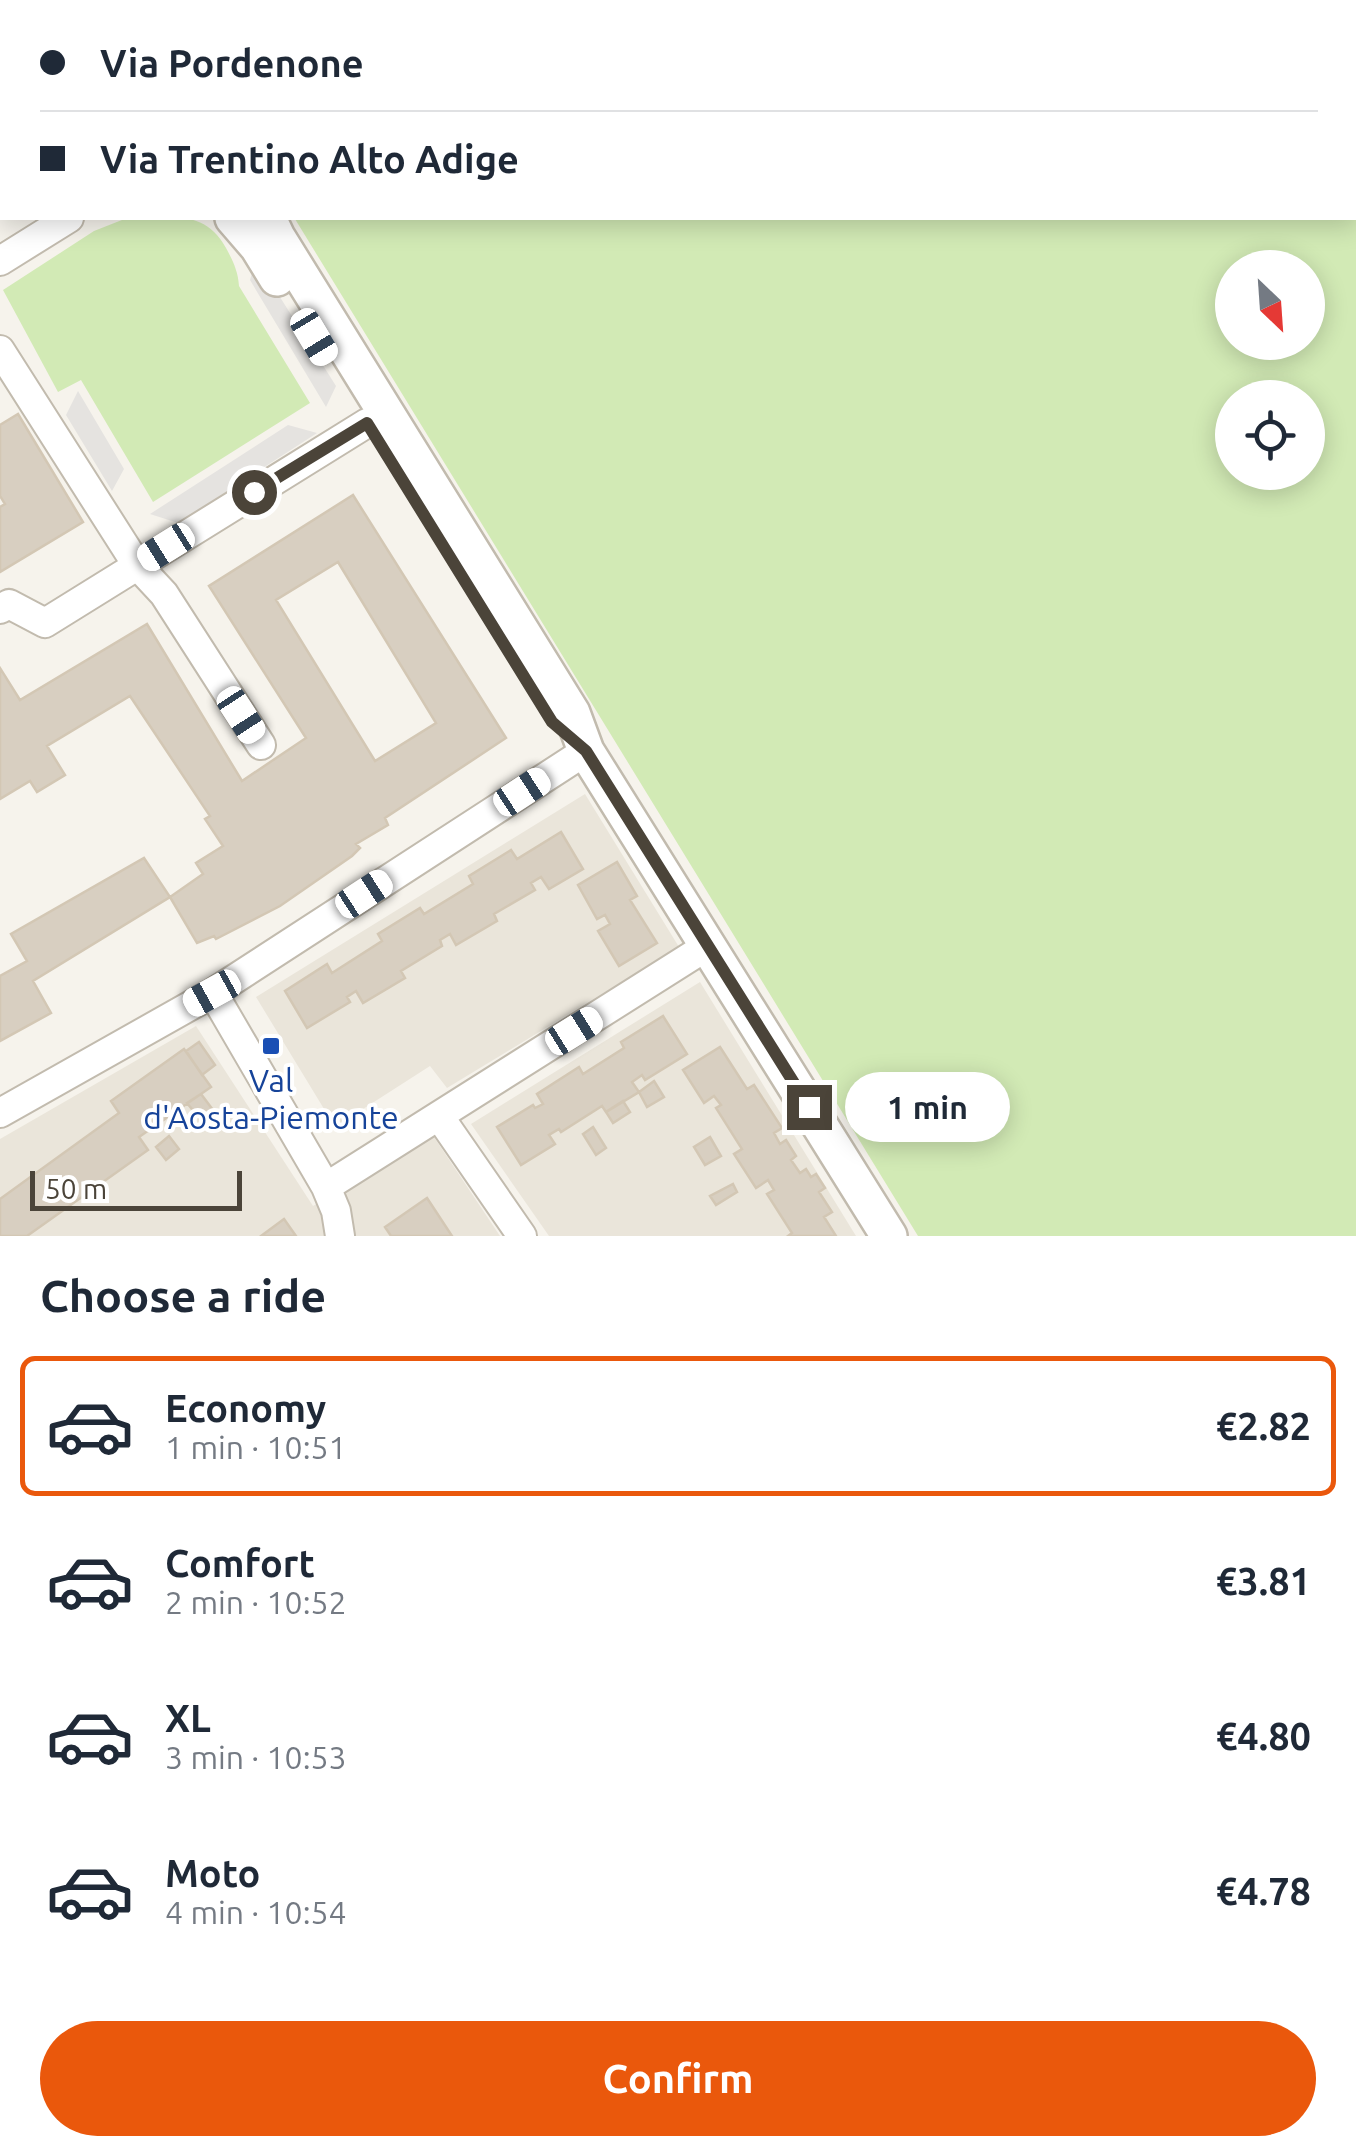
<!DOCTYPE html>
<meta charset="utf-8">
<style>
:root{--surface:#fff;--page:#f2f2f3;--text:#1f2937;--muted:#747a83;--line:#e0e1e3;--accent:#ea580c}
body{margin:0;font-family:Ubuntu,sans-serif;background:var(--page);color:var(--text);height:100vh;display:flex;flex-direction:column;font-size:38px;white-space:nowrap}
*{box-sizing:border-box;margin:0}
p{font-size:32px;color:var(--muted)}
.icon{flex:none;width:55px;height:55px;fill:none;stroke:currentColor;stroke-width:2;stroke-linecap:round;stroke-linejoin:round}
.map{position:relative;height:1236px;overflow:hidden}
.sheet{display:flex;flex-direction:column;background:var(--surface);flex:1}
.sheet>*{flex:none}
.banner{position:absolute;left:0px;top:0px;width:1358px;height:220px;box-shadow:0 5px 25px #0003;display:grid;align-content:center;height:220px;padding:0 40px;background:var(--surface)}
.needle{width:65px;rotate:155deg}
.controls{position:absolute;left:1215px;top:250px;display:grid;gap:20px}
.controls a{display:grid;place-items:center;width:110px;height:110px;border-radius:50%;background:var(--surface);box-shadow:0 5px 25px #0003;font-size:50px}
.scale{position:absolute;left:30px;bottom:25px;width:212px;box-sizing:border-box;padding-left:10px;border:5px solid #4b4439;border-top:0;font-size:28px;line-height:35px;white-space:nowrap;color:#4b4439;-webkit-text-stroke:8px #fff;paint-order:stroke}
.end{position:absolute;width:45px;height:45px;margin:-22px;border:12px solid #4b4439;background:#fff;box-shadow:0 0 0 5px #fff}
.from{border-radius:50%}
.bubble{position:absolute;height:70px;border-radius:35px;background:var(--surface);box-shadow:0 5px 25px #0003;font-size:32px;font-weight:700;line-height:70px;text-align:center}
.car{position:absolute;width:30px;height:60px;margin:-30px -15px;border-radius:12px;box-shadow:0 0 8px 2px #0007;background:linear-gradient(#fff 24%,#345 0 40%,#fff 0 76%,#345 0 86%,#fff 0)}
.banner b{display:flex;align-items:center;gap:35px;height:95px;font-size:38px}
.banner b+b{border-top:2px solid var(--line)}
.banner i{width:25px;height:25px;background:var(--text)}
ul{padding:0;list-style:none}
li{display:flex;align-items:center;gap:30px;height:140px;margin:0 20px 15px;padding:0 20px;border:5px solid transparent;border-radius:15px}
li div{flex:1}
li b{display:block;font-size:38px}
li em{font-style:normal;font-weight:700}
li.on{border-color:var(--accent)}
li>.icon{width:90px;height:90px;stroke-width:1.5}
h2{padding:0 40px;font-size:45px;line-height:120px}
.primary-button{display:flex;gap:20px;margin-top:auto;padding:20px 40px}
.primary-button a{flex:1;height:115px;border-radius:60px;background:var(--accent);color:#fff;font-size:40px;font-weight:700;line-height:115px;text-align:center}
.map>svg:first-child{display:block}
.residential{fill:#eae5da}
.green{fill:#d2eab5;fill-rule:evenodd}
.parking{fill:#e5e3e0}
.building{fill:#d8cfc1;stroke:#d3c7b4;stroke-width:2.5;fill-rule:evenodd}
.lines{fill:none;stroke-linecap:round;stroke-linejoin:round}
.minor-casing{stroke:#c2bbae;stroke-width:32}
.tertiary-casing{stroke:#c2bbae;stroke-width:40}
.path{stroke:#c4b79f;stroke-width:5;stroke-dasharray:5 5;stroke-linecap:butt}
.minor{stroke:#fff;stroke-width:28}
.tertiary{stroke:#fff;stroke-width:35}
.route{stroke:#4b4439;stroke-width:12}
.transit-dot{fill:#1a4fb4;stroke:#fff;stroke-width:4}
.labels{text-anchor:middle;stroke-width:8;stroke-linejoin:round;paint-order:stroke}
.transit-label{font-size:32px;fill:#164399;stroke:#fff}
</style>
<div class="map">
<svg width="1356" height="1236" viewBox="0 0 1356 1236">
<rect width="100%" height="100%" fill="#f6f3ec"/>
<!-- residential -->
<path class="residential" d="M585,794L679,947L447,1088L430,1066L335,1127L256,997Z
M700,982L856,1236H549L471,1124Z
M196,1026L313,1206L432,1134L500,1236H0V1139Z"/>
<!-- green -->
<path class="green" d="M640,0H1356V1236H918L295,219L1355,218V2H637ZM1232,268H1308V342H1232ZM1232,398H1308V472H1232Z
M127,218C167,218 204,207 226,248C233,261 238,271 239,286L310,403L153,502L81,380L58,392L3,290L94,231Z"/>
<!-- parking -->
<path class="parking" d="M256,259L336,386L326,407L250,280Z
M78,391L124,469L112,491L66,415Z
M288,425L317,433L178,523L150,514Z"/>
<!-- building -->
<path class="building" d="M18,414L83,522L0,572V507L5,504L0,496V425Z
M353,495L506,738L385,818L388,825L356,844L360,848L352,856L280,906L216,939L214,936L197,943L170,897L203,874L196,863L223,846L205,819L210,816L130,696L47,746L65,775L37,792L30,781L0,799V668L20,700L147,624L242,781L306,738L209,586ZM338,562L436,723L375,761L276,600Z
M561,832L583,869L549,889L541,877L531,883L535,890L494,914L497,921L456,945L450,934L440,940L442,946L401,971L405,978L363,1003L356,991L347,997L350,1002L307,1028L285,991L327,964L332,973L382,941L378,934L420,908L424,914L473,884L469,876L511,850L517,859Z
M144,858L170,897L33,981L51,1013L0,1041V976L27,961L11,934Z
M617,862L637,896L630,900L657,943L619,966L598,931L610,924L605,915L597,919L578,885Z
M663,1016L687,1054L645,1080L642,1075L632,1082L639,1092L606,1112L602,1106L561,1132L559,1129L549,1135L555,1144L521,1165L497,1127L533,1105L535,1108L543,1104L537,1094L579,1067L583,1074L624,1048L621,1042Z
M199,1042L215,1065L202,1075L186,1051Z
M720,1047L747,1089L754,1085L782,1128L774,1133L780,1144L786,1140L796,1156L791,1160L800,1173L806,1169L811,1177L816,1174L825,1188L819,1192L832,1212L824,1217L836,1236H788L792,1233L767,1194L774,1190L768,1180L756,1188L734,1154L742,1149L716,1108L721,1105L714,1096L704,1103L683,1070Z
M184,1049L211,1087L139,1137L148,1150L27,1236H0V1199L119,1113L111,1101Z
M654,1081L664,1097L647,1107L639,1092Z
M201,1094L213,1110L200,1119L187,1103Z
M623,1101L630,1112L613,1123L606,1112Z
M593,1127L606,1148L596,1155L583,1134Z
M169,1136L179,1149L166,1160L156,1147Z
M710,1137L721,1156L705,1165L694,1147Z
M733,1184L737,1192L716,1205L710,1196Z
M427,1198L452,1236H391L385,1227Z
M284,1219L296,1236H261Z"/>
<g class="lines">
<defs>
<path id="minor" d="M315,2L319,0
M373,2L377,0
M0,261L69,218
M0,350L137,565L164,594L261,745
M0,609L9,604L45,623L367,423
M213,993L326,1187L336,1211L340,1236
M0,1113L213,993L586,751
M439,1116L522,1236
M326,1187L709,945"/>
<path id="tertiary" d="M81,0L82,2
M109,0L111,2
M233,218L258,247L277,278
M268,218L277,237L572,713L586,751L889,1236"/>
</defs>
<!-- minor casing -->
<use href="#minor" class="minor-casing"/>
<!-- tertiary casing -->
<use href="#tertiary" class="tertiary-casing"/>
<!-- path -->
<path class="path" d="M22,0L24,2"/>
<!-- minor -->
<use href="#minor" class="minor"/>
<!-- tertiary -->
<use href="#tertiary" class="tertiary"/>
</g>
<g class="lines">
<!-- route -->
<path class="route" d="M254,492L367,423L552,722L586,751L809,1107"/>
</g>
<!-- markers -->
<rect class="transit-dot" x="261" y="1036" width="20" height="20" rx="5"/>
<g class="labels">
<!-- transit labels -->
<g class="transit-label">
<text x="271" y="1092">Val<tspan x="271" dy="37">d'Aosta-Piemonte</tspan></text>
</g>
</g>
</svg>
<div class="controls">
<a><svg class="needle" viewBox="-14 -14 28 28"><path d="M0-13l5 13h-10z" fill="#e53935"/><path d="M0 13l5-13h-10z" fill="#747a83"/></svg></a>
<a><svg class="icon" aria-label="locate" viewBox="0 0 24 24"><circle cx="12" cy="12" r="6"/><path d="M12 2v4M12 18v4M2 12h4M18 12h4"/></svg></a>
</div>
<div class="scale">50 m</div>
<i class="end from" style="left:254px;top:492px"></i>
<i class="end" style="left:809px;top:1107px"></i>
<div class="bubble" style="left:845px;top:1072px;width:165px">1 min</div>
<i class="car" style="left:314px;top:337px;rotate:149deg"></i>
<i class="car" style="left:166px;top:547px;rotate:238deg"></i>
<i class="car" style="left:241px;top:715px;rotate:147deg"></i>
<i class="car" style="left:522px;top:792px;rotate:57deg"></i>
<i class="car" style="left:364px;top:894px;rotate:57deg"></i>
<i class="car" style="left:212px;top:993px;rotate:241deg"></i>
<i class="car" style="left:574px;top:1031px;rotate:58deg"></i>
<div class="banner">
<b><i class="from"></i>Via Pordenone</b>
<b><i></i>Via Trentino Alto Adige</b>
</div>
</div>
<section class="sheet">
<h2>Choose a ride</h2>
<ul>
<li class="on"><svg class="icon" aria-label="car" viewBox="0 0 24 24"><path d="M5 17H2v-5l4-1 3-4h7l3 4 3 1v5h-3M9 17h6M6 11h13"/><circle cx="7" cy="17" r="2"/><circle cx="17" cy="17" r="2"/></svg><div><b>Economy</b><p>1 min · 10:51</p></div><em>€2.82</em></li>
<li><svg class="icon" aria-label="car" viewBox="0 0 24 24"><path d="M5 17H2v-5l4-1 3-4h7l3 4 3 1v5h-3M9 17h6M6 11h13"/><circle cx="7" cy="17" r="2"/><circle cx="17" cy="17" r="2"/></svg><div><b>Comfort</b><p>2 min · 10:52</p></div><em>€3.81</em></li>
<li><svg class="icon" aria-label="car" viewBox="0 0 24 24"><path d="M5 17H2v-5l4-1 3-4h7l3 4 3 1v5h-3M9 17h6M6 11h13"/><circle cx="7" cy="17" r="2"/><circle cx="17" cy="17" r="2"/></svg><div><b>XL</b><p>3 min · 10:53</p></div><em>€4.80</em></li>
<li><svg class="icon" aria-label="car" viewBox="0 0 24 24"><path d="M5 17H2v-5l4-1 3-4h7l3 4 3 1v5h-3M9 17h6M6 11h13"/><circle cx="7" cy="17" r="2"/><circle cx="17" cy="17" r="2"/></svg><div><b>Moto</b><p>4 min · 10:54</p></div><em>€4.78</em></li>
</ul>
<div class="primary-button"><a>Confirm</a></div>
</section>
